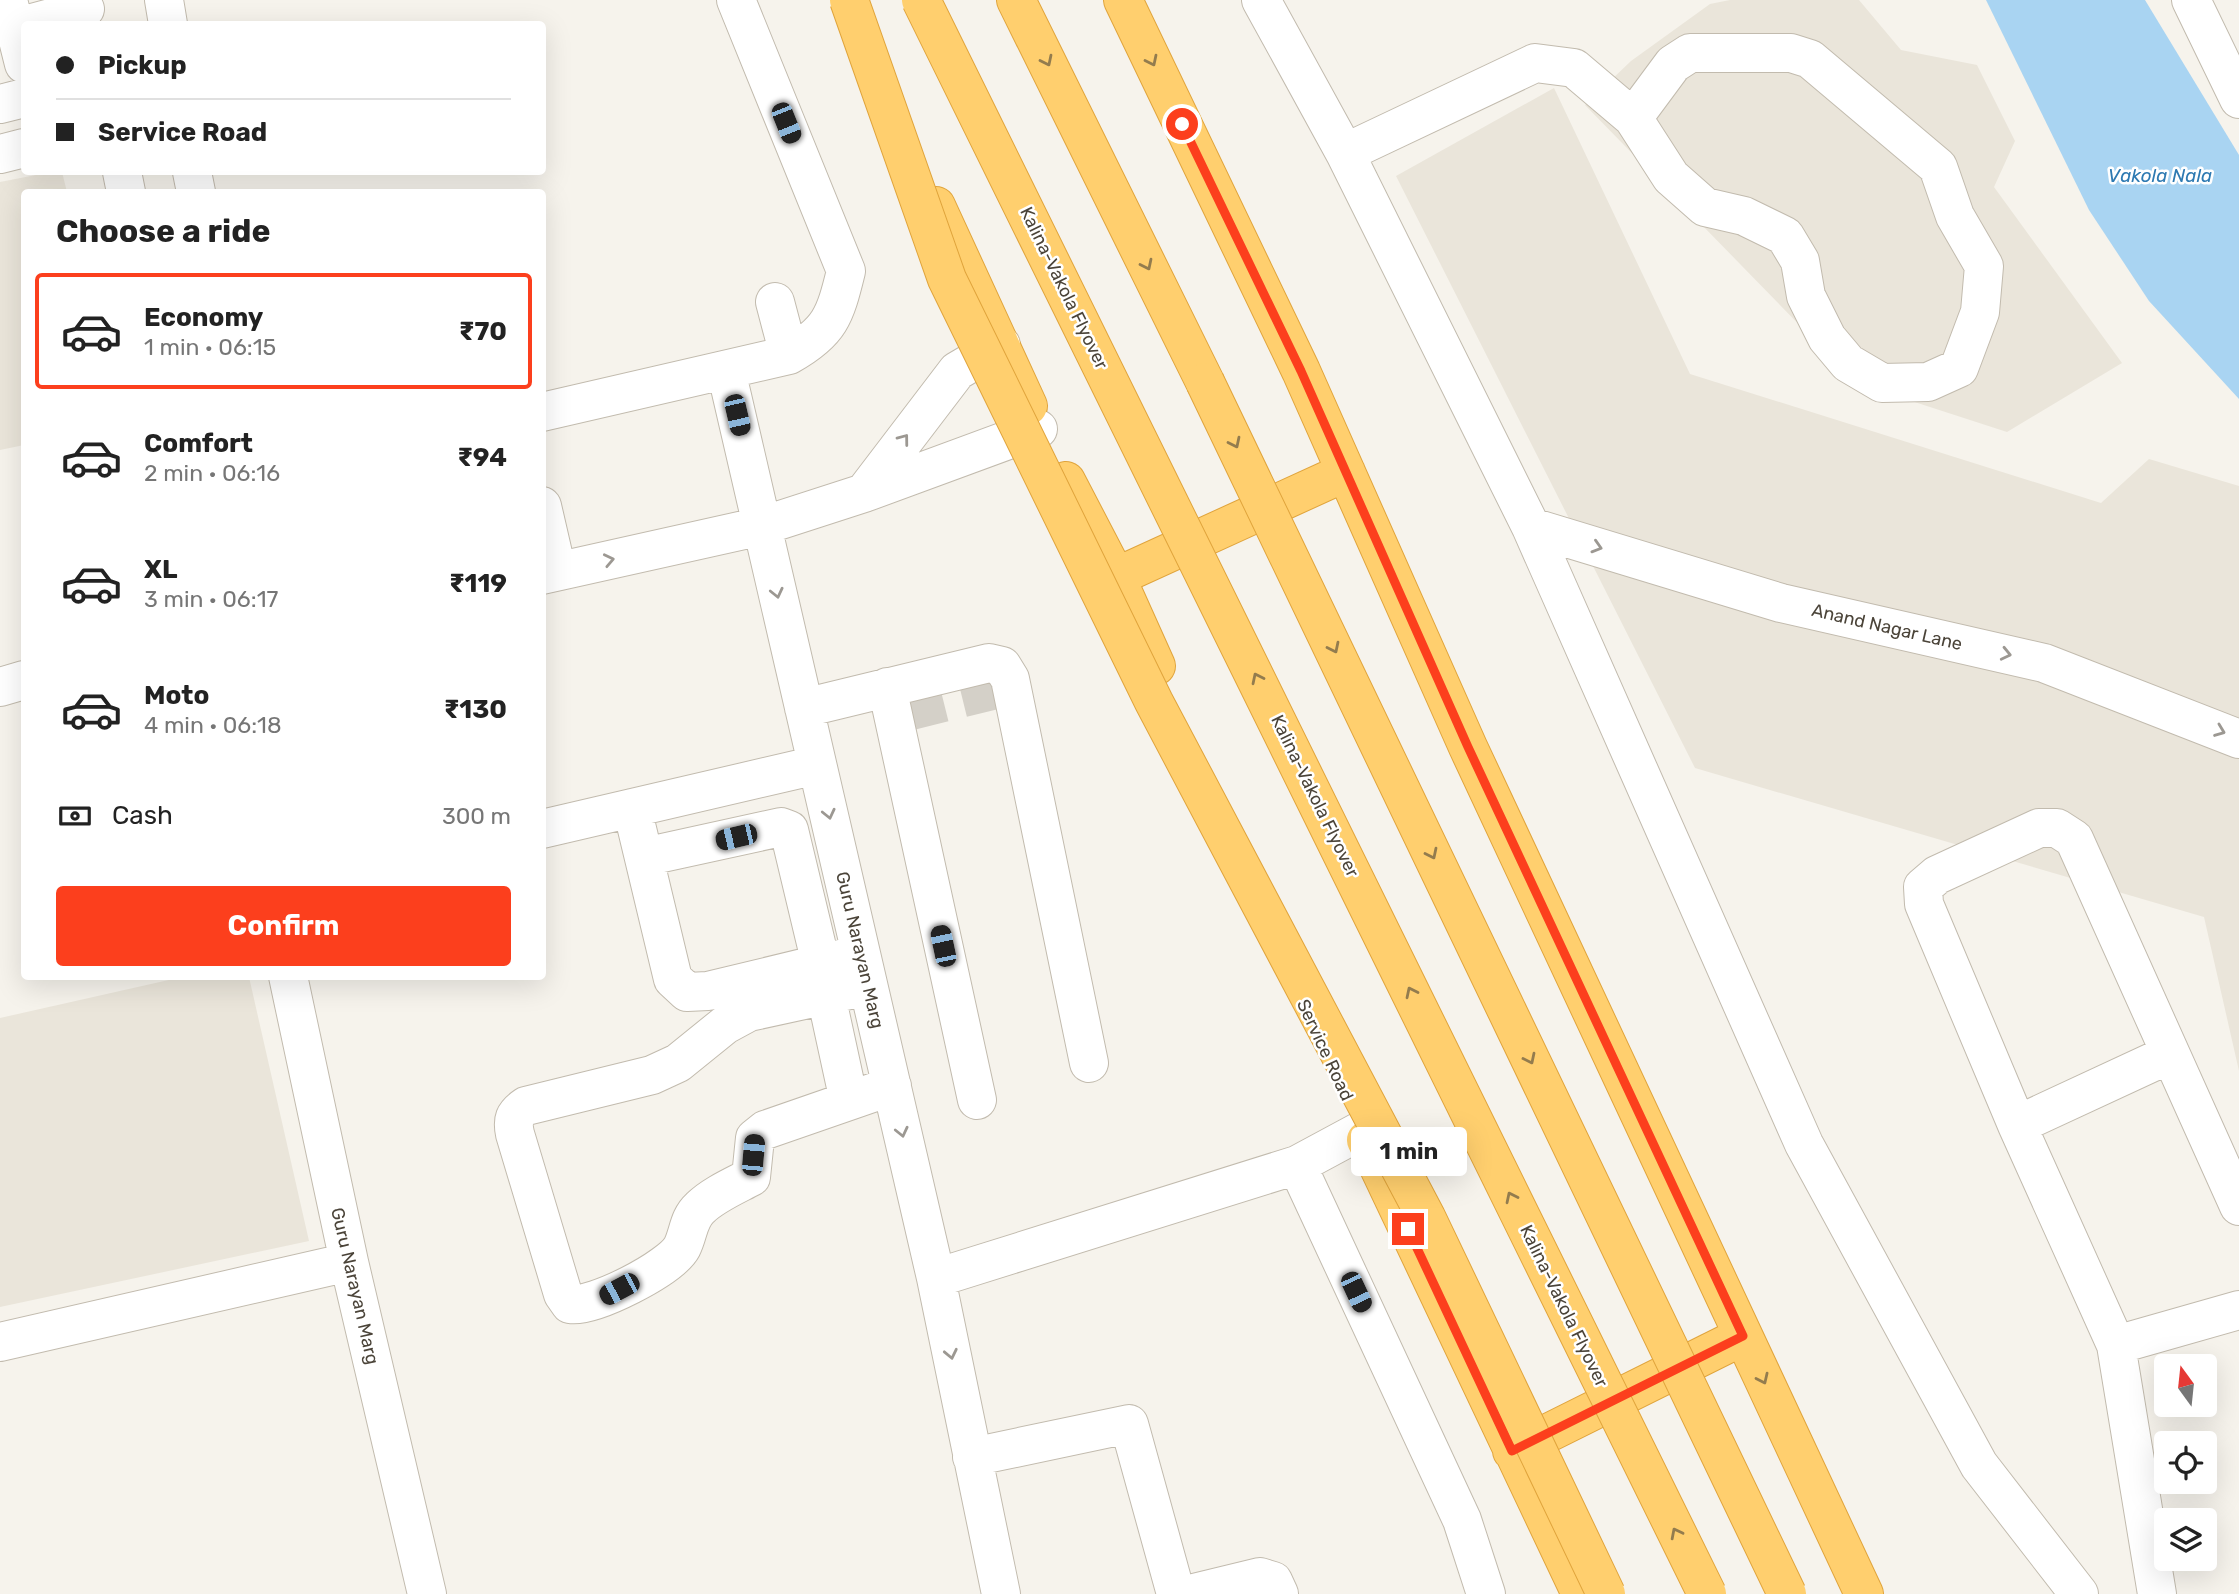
<!DOCTYPE html>
<meta charset="utf-8">
<style>
:root{--surface:#fff;--page:#f2f2f2;--text:#222;--muted:#767676;--line:#e0e0e0;--accent:#fc3f1d}
body{margin:0;font-family:Rubik,sans-serif;background:var(--page);color:var(--text);height:100vh;display:flex;flex-direction:column;font-size:26px;white-space:nowrap}
*{box-sizing:border-box;margin:0}
p{font-size:23px;color:var(--muted)}
.icon{flex:none;width:38px;height:38px;fill:none;stroke:currentColor;stroke-width:2;stroke-linecap:round;stroke-linejoin:round}
.map{position:relative;flex:1;overflow:hidden}
.drawer{position:absolute;left:21px;top:189px;width:525px;height:791px;display:flex;flex-direction:column;background:var(--surface);border-radius:7px;box-shadow:0 7px 28px #0002}
.drawer>*{flex:none}
.hud{position:absolute;left:21px;top:21px;width:525px;height:154px;border-radius:7px;box-shadow:0 7px 28px #0002;display:grid;align-content:center;height:154px;padding:0 35px;background:var(--surface)}
.needle{width:46px;rotate:345deg}
.buttons{position:absolute;left:2154px;top:1354px;display:grid;gap:14px}
.buttons a{display:grid;place-items:center;width:63px;height:63px;border-radius:7px;background:var(--surface);box-shadow:0 7px 28px #0002;font-size:35px}
.end{position:absolute;width:32px;height:32px;margin:-16px;border:9px solid #fc3f1d;background:#fff;box-shadow:0 0 0 4px #fff}
.from{border-radius:50%}
.bubble{position:absolute;height:49px;border-radius:7px;background:var(--surface);box-shadow:0 7px 28px #0002;font-size:23px;font-weight:700;line-height:49px;text-align:center}
.car{position:absolute;width:21px;height:42px;margin:-21px -10px;border-radius:9px;box-shadow:0 0 5px 2px #0007;background:linear-gradient(#222 24%,#8ab4d8 0 40%,#222 0 76%,#8ab4d8 0 86%,#222 0)}
.hud b{display:flex;align-items:center;gap:24px;height:66px;font-size:26px}
.hud b+b{border-top:2px solid var(--line)}
.hud i{width:18px;height:18px;background:var(--text)}
ul{padding:0;list-style:none}
li{display:flex;align-items:center;gap:21px;height:116px;margin:0 14px 10px;padding:0 21px;border:4px solid transparent;border-radius:7px}
li div{flex:1}
li b{display:block;font-size:26px}
li em{font-style:normal;font-weight:700}
li.current{border-color:var(--accent)}
li>.icon{width:63px;height:63px;stroke-width:1.5}
h2{padding:0 35px;font-size:32px;line-height:84px}
.pay{display:flex;align-items:center;gap:18px;height:77px;padding:0 35px;font-size:26px}
.pay p{margin-inline-start:auto}
.button{display:flex;gap:14px;margin-top:auto;padding:14px 35px}
.button a{flex:1;height:80px;border-radius:7px;background:var(--accent);color:#fff;font-size:28px;font-weight:700;line-height:80px;text-align:center}
.map>svg:first-child{display:block}
.residential{fill:#eae5da}
.water{fill:#a9d4f2}
.lines{fill:none;stroke-linecap:round;stroke-linejoin:round}
.minor-tunnel{stroke:#d4d0c8;stroke-width:38;stroke-dasharray:38 19;stroke-linecap:butt}
.minor-casing{stroke:#c2bbae;stroke-width:40}
.highway-casing{stroke:#e0a43c;stroke-width:40}
.minor{stroke:#fff;stroke-width:38}
.highway{stroke:#ffcf6e;stroke-width:38}
.highway-bridge-casing{stroke:#e0a43c;stroke-width:40;stroke-linecap:butt}
.highway-bridge{stroke:#ffcf6e;stroke-width:38}
.oneway{stroke:#937c4e}
.oneway2{stroke:#9c9892}
.route{stroke:#fc3f1d;stroke-width:9}
.labels{text-anchor:middle;stroke-width:5;stroke-linejoin:round;paint-order:stroke}
.street-label{font-size:18px;fill:#4b4439;stroke:#fff}
.water-label{font-size:19px;font-style:italic;fill:#2e7ab2;stroke:#fff}
</style>
<div class="map">
<svg width="2239" height="1594" viewBox="0 0 2239 1594">
<rect width="100%" height="100%" fill="#f6f3ec"/>
<!-- residential -->
<path class="residential" d="M1730,0H1859L1901,50L1977,65L2015,141L1994,187L2122,363L2007,432L1856,383L1585,105L1631,61L1710,4Z
M1554,88L1690,374L2101,503L2149,459L2239,486V1071L2204,917L1695,768L1396,176Z
M51,172H62L67,192H24V445L0,450V182Z
M182,977H249L309,1241L0,1307V1018Z"/>
<!-- water -->
<path class="water" d="M1986,0H2145L2239,155V399L2149,301L2089,210Z"/>
<g class="lines">
<!-- minor-tunnel -->
<path class="minor-tunnel" d="M907,712L1000,689"/>
<defs>
<path id="minor" d="M8,0L24,64
M164,0L168,24
M1261,0L1345,153L1531,527L1804,1144L1979,1465L2079,1594
M2191,0L2239,99
M28,24L85,9
M0,104L24,98
M1345,153L1535,63L1574,68L1633,118L1671,177L1705,207L1744,216L1785,236L1800,261L1806,296L1827,338L1848,363L1882,383L1928,382L1959,368L1980,312L1984,266L1955,216L1938,167L1810,59L1791,53H1690L1673,64L1633,118
M0,154L24,148
M122,172L126,192
M192,172L196,192
M775,302L789,355
M726,370L936,1278L1001,1594
M542,412L789,355C830,332 835,316 846,271L736,0
M864,493L957,371L1001,345
M542,506L557,571
M1531,527L1781,603L2044,663L2239,739
M542,575L762,526L864,493L1038,429
M0,687L24,680
M887,687L977,1100
M804,708L989,663L1002,666L1010,679L1089,1063
M632,808L673,979L687,992L708,991L861,954
M542,829L817,765
M644,857L781,827L789,830L821,964
M288,976L349,1262L427,1594
M868,986L749,1012L725,1025L678,1063L652,1075L526,1106C514,1114 512,1120 515,1134L563,1294L570,1304C593,1308 671,1268 682,1247C689,1233 688,1219 700,1208C713,1195 734,1186 751,1177L755,1138L765,1130L892,1086
M826,995L849,1101
M2017,1125L2170,1054
M1297,1165L1462,1520L1486,1594
M2239,1206L2074,839L2057,828H2039L1937,875L1923,887L1924,904L2017,1125L2116,1345L2239,1310
M936,1278L1297,1165L1362,1130
M0,1342L349,1262
M2116,1345L2157,1594
M972,1457L1129,1424L1176,1594
M1190,1594L1260,1577L1273,1581L1279,1594"/>
<path id="highway" d="M1016,0L1205,382
M1123,0L1301,371L1468,747L1864,1594
M936,206L1028,406
M1066,481L1116,577L1156,666
M1116,577L1346,472
M1366,1140L1581,1594
M1512,1451L1743,1336"/>
</defs>
<!-- minor casing -->
<use href="#minor" class="minor-casing"/>
<!-- highway casing -->
<use href="#highway" class="highway-casing"/>
<!-- minor -->
<use href="#minor" class="minor"/>
<!-- highway -->
<use href="#highway" class="highway"/>
<defs>
<path id="highway-bridge" d="M849,0L947,279L1154,702L1426,1217L1606,1594
M921,0L1707,1594
M1205,382L1787,1594"/>
</defs>
<!-- highway-bridge casing -->
<use href="#highway-bridge" class="highway-bridge-casing"/>
<!-- highway-bridge -->
<use href="#highway-bridge" class="highway-bridge"/>
</g>
<!-- one-way arrows -->
<defs><path id="oneway-chevron" d="M-2-3.5L2.5 0L-2 3.5" fill="none" stroke-width="1.6" stroke-linecap="round" stroke-linejoin="round" transform="scale(1.75)"/></defs>
<g class="oneway">
<use href="#oneway-chevron" transform="translate(1047 61) rotate(64)"/>
<use href="#oneway-chevron" transform="translate(1152 61) rotate(64)"/>
<use href="#oneway-chevron" transform="translate(1147 265) rotate(64)"/>
<use href="#oneway-chevron" transform="translate(1235 443) rotate(64)"/>
<use href="#oneway-chevron" transform="translate(1334 648) rotate(64)"/>
<use href="#oneway-chevron" transform="translate(1257 678) rotate(-116)"/>
<use href="#oneway-chevron" transform="translate(1432 854) rotate(64)"/>
<use href="#oneway-chevron" transform="translate(1411 992) rotate(-116)"/>
<use href="#oneway-chevron" transform="translate(1530 1059) rotate(64)"/>
<use href="#oneway-chevron" transform="translate(1511 1197) rotate(-116)"/>
<use href="#oneway-chevron" transform="translate(1763 1379) rotate(65)"/>
<use href="#oneway-chevron" transform="translate(1676 1533) rotate(-117)"/>
</g>
<g class="oneway2">
<use href="#oneway-chevron" transform="translate(904 439) rotate(-53)"/>
<use href="#oneway-chevron" transform="translate(1597 547) rotate(17)"/>
<use href="#oneway-chevron" transform="translate(609 560) rotate(-12)"/>
<use href="#oneway-chevron" transform="translate(777 593) rotate(77)"/>
<use href="#oneway-chevron" transform="translate(2006 654) rotate(13)"/>
<use href="#oneway-chevron" transform="translate(2220 731) rotate(21)"/>
<use href="#oneway-chevron" transform="translate(829 814) rotate(77)"/>
<use href="#oneway-chevron" transform="translate(902 1132) rotate(77)"/>
<use href="#oneway-chevron" transform="translate(951 1354) rotate(78)"/>
</g>
<g class="lines">
<!-- route -->
<path class="route" d="M1182,124L1301,371L1468,747L1743,1336L1512,1451L1408,1229"/>
</g>
<g class="labels">
<!-- street labels -->
<g class="street-label">
<text transform="translate(1064 288) rotate(64)" y="6">Kalina-Vakola Flyover</text>
<text transform="translate(1887 627) rotate(13)" y="6">Anand Nagar Lane</text>
<text transform="translate(1315 796) rotate(64)" y="6">Kalina-Vakola Flyover</text>
<text transform="translate(860 950) rotate(77)" y="6">Guru Narayan Marg</text>
<text transform="translate(1325 1050) rotate(65)" y="6">Service Road</text>
<text transform="translate(355 1286) rotate(77)" y="6">Guru Narayan Marg</text>
<text transform="translate(1564 1306) rotate(64)" y="6">Kalina-Vakola Flyover</text>
</g>
<!-- water labels -->
<g class="water-label">
<text x="2160" y="182">Vakola Nala</text>
</g>
</g>
</svg>
<div class="buttons">
<a><svg class="needle" viewBox="-14 -14 28 28"><path d="M0-13l5 13h-10z" fill="#e53935"/><path d="M0 13l5-13h-10z" fill="#767676"/></svg></a>
<a><svg class="icon" aria-label="locate" viewBox="0 0 24 24"><circle cx="12" cy="12" r="6"/><path d="M12 2v4M12 18v4M2 12h4M18 12h4"/></svg></a>
<a><svg class="icon" aria-label="layers" viewBox="0 0 24 24"><path d="M12 4l9 5-9 5-9-5zM3 14l9 5 9-5"/></svg></a>
</div>
<i class="end from" style="left:1182px;top:124px"></i>
<i class="end" style="left:1408px;top:1229px"></i>
<div class="bubble" style="left:1351px;top:1127px;width:116px">1 min</div>
<i class="car" style="left:786px;top:123px;rotate:158deg"></i>
<i class="car" style="left:737px;top:415px;rotate:167deg"></i>
<i class="car" style="left:736px;top:837px;rotate:257deg"></i>
<i class="car" style="left:943px;top:946px;rotate:348deg"></i>
<i class="car" style="left:753px;top:1155px;rotate:5deg"></i>
<i class="car" style="left:619px;top:1289px;rotate:242deg"></i>
<i class="car" style="left:1356px;top:1292px;rotate:155deg"></i>
<div class="hud">
<b><i class="from"></i>Pickup</b>
<b><i></i>Service Road</b>
</div>
<section class="drawer">
<h2>Choose a ride</h2>
<ul>
<li class="current"><svg class="icon" aria-label="car" viewBox="0 0 24 24"><path d="M5 17H2v-5l4-1 3-4h7l3 4 3 1v5h-3M9 17h6M6 11h13"/><circle cx="7" cy="17" r="2"/><circle cx="17" cy="17" r="2"/></svg><div><b>Economy</b><p>1 min · 06:15</p></div><em>₹70</em></li>
<li><svg class="icon" aria-label="car" viewBox="0 0 24 24"><path d="M5 17H2v-5l4-1 3-4h7l3 4 3 1v5h-3M9 17h6M6 11h13"/><circle cx="7" cy="17" r="2"/><circle cx="17" cy="17" r="2"/></svg><div><b>Comfort</b><p>2 min · 06:16</p></div><em>₹94</em></li>
<li><svg class="icon" aria-label="car" viewBox="0 0 24 24"><path d="M5 17H2v-5l4-1 3-4h7l3 4 3 1v5h-3M9 17h6M6 11h13"/><circle cx="7" cy="17" r="2"/><circle cx="17" cy="17" r="2"/></svg><div><b>XL</b><p>3 min · 06:17</p></div><em>₹119</em></li>
<li><svg class="icon" aria-label="car" viewBox="0 0 24 24"><path d="M5 17H2v-5l4-1 3-4h7l3 4 3 1v5h-3M9 17h6M6 11h13"/><circle cx="7" cy="17" r="2"/><circle cx="17" cy="17" r="2"/></svg><div><b>Moto</b><p>4 min · 06:18</p></div><em>₹130</em></li>
</ul>
<div class="pay"><svg class="icon" aria-label="cash" viewBox="0 0 24 24"><path d="M3 7h18v10H3z"/><circle cx="12" cy="12" r="2"/></svg>Cash<p>300 m</p></div>
<div class="button"><a>Confirm</a></div>
</section>
</div>
